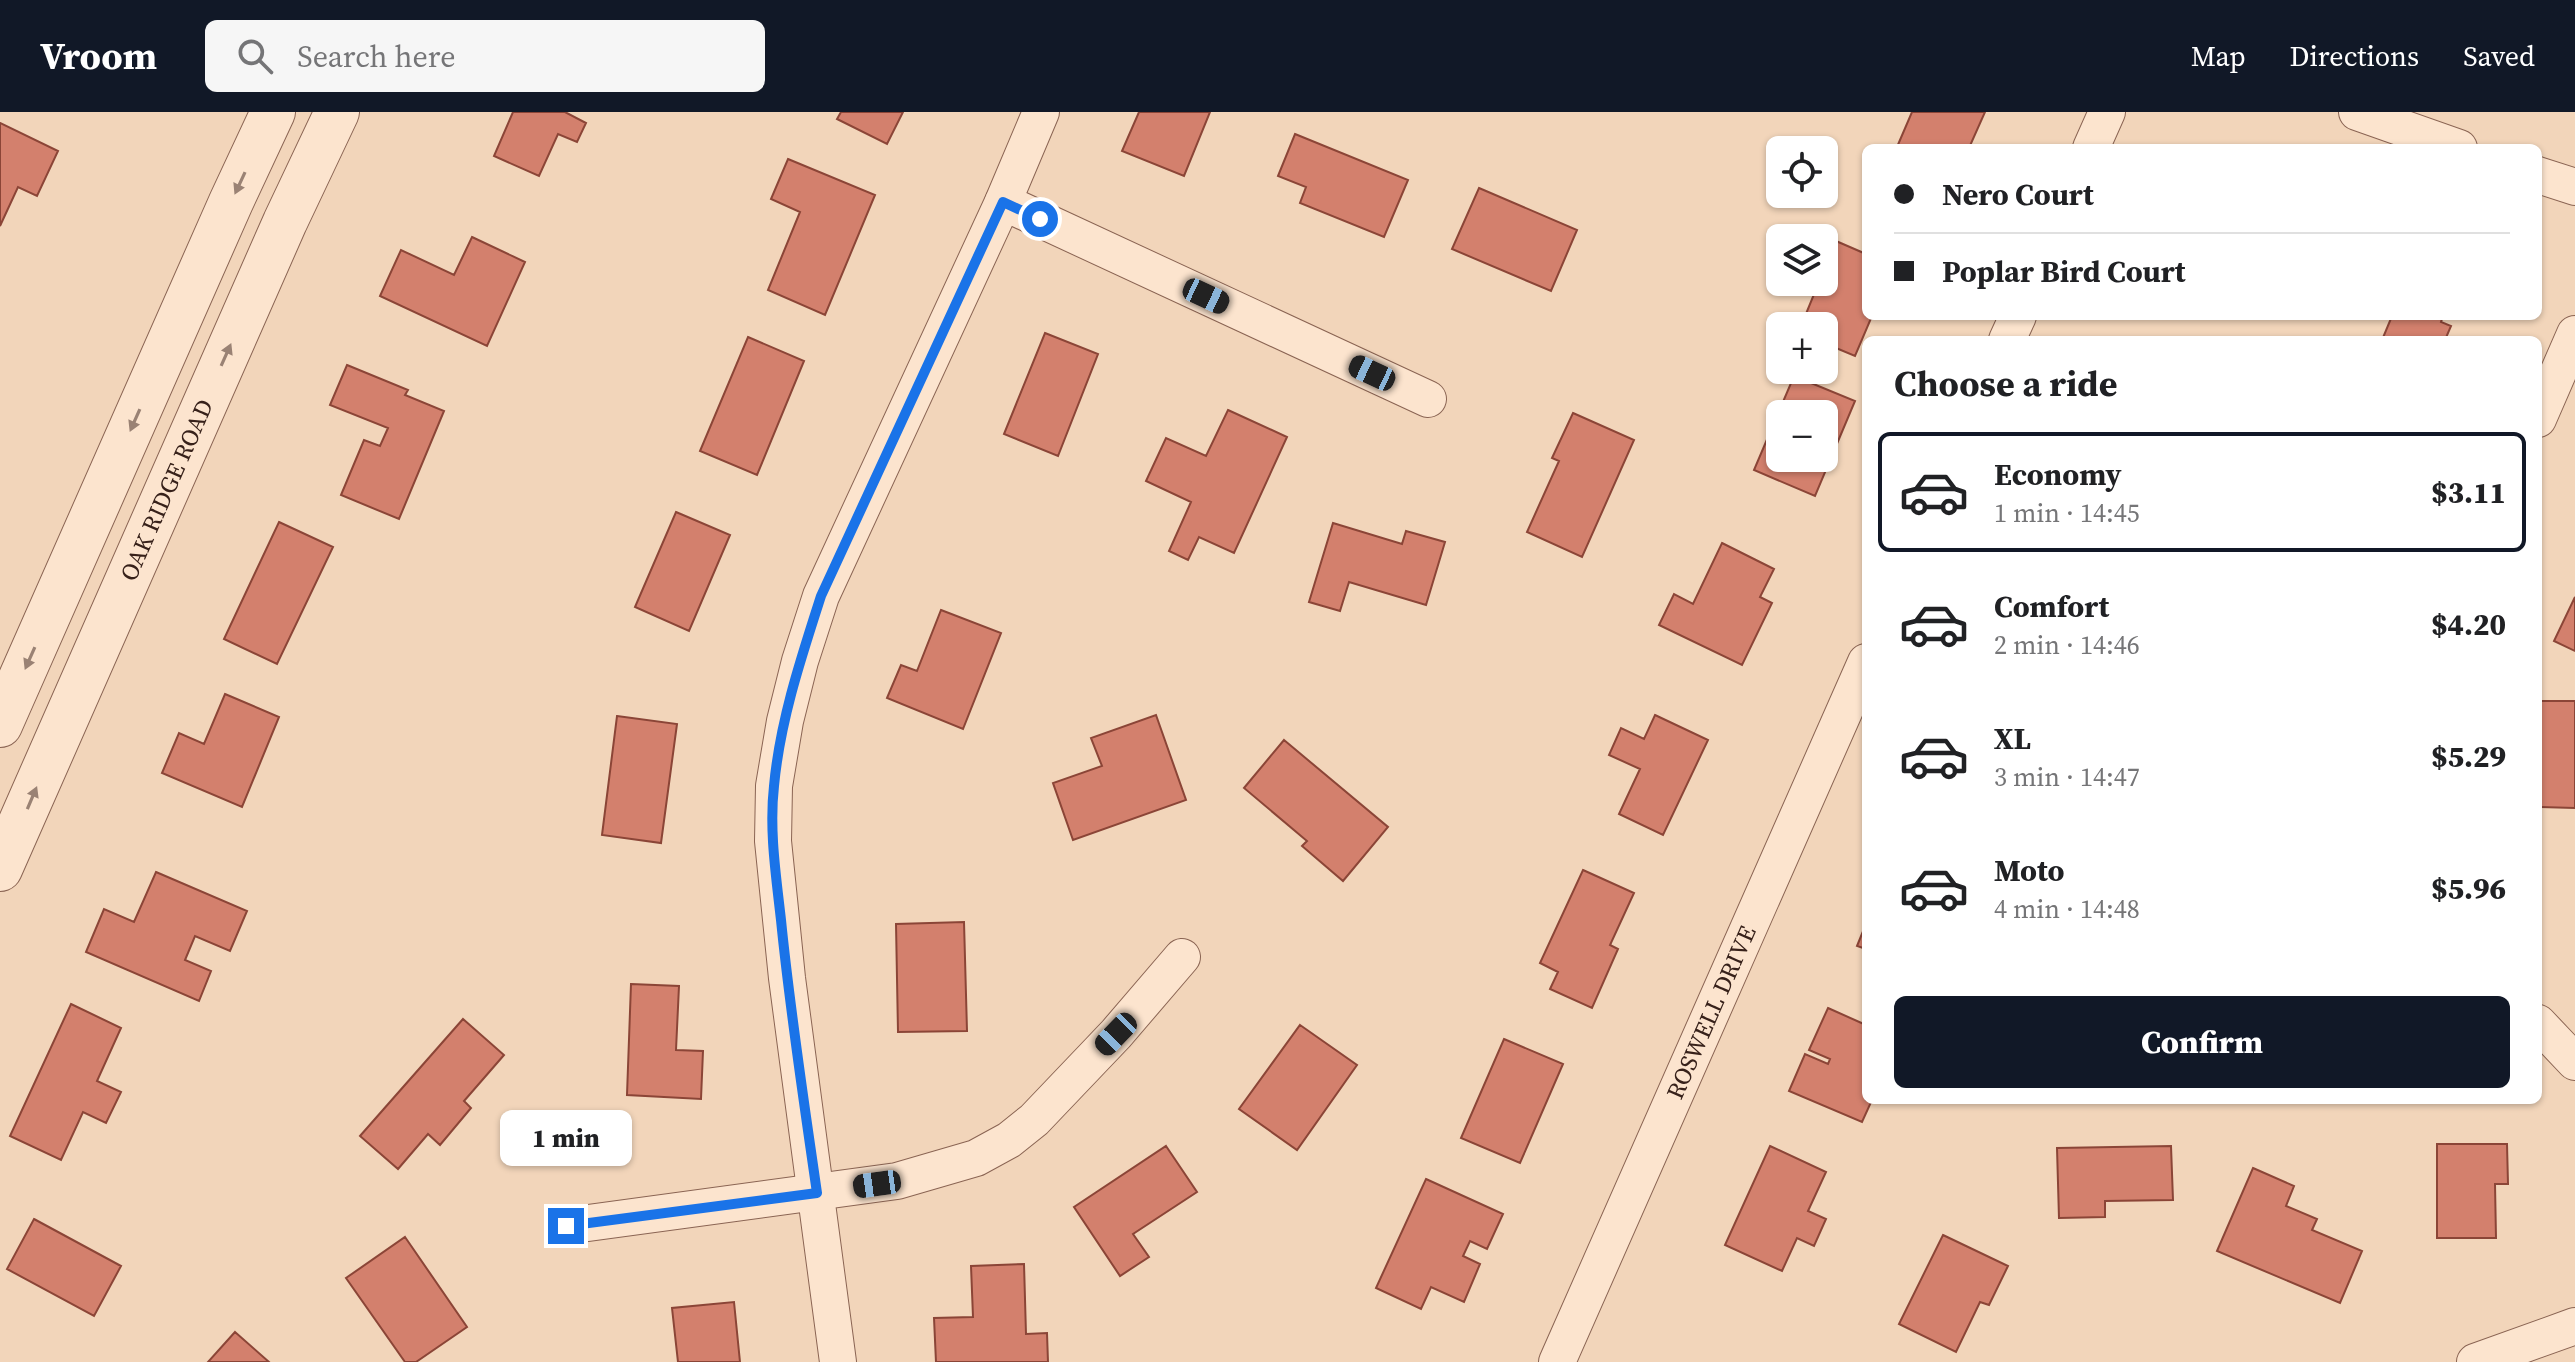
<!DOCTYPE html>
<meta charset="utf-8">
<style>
:root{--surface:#fff;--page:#f6f6f6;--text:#202124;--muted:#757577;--line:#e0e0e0;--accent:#111827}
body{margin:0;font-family:"Source Serif 4",serif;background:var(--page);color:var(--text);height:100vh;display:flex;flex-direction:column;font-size:30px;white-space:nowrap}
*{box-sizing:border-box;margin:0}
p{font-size:26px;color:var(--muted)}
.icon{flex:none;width:44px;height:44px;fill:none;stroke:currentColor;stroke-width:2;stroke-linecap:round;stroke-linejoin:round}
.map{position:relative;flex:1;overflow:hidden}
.sheet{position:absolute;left:1862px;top:224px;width:680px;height:768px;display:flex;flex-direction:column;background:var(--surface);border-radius:12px;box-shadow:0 2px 6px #0004}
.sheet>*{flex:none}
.top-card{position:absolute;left:1862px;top:32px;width:680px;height:176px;border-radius:12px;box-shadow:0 2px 6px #0004;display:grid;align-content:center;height:176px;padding:0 32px;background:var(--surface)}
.controls{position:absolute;left:1766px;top:24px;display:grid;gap:16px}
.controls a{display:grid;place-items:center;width:72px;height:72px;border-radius:12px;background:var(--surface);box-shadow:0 2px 6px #0004;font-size:40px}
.end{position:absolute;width:36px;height:36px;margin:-18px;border:10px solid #1a73e8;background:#fff;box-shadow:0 0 0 4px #fff}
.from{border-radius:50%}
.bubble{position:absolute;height:56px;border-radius:12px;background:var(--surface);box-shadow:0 2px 6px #0004;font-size:26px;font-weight:800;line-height:56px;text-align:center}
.car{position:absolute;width:24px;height:48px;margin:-24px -12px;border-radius:10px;box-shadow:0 0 6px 2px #0007;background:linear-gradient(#222 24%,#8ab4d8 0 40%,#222 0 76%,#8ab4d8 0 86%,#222 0)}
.top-card b{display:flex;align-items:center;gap:28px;height:76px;font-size:30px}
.top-card b+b{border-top:2px solid var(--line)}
.top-card i{width:20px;height:20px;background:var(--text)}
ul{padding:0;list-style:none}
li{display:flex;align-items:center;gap:24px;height:120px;margin:0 16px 12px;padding:0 16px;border:4px solid transparent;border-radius:12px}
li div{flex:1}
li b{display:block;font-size:30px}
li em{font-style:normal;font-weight:800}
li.on{border-color:var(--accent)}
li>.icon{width:72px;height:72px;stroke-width:1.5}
h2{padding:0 32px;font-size:36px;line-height:96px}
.button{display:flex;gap:16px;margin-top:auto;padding:16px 32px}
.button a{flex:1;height:92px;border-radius:12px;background:var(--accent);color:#fff;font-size:32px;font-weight:800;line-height:92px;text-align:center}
header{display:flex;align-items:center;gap:48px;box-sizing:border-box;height:112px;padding:0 40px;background:var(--accent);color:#fff}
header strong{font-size:38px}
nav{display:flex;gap:44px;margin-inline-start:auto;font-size:28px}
.search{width:560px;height:72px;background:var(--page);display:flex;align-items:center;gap:20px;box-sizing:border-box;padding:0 28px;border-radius:12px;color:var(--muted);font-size:30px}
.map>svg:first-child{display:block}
.building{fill:#d3806d;stroke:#8b4537;stroke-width:2;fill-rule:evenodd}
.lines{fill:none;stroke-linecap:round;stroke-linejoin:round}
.minor-casing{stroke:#8a6453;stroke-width:38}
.tertiary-casing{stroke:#8a6453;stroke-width:46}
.minor{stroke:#fce4ce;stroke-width:36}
.tertiary{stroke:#fce4ce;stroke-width:44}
.oneway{fill:#9a8274}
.route{stroke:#1a73e8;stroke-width:10}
.labels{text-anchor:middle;stroke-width:7;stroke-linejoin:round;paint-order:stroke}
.street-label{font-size:24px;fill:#37211a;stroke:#f8e1cb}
</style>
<header>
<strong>Vroom</strong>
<div class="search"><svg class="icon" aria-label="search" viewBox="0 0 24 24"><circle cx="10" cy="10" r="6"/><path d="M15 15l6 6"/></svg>Search here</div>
<nav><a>Map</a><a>Directions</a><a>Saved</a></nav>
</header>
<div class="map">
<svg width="2575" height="1250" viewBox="0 0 2575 1250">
<rect width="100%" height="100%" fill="#f2d5ba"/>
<!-- building -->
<path class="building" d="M513,0H565L586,11L577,30L558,22L539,64L494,44Z
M841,0H903L887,32L837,7Z
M1139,0H1210L1184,64L1122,39Z
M1912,0H1985L1969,36H1900L1897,35Z
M0,11L58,39L37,84L18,75L0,114Z
M1295,22L1408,68L1384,125L1300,91L1306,75L1278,64Z
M788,47L875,83L825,203L768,178L800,100L771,87Z
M1479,76L1577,118L1551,179L1452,137Z
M472,125L525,150L487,234L380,184L401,138L454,163Z
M1836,129L1866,142V204H1872L1855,244L1824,231V214H1801L1819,170H1824V159Z
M2392,204H2443L2441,210L2451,214L2445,228H2382Z
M1045,221L1098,242L1058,344L1004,322Z
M748,225L804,249L757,363L700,339Z
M347,253L408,278L405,283L444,299L399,407L341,383L364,328L380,334L388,316L330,293Z
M1794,264L1855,289L1815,384L1754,358ZM1780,302H1824V346H1780Z
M1228,298L1287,325L1234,441L1199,425L1188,448L1169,439L1191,390L1146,369L1166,326L1206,344Z
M1573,301L1634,328L1582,445L1527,420L1559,349L1552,346Z
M676,400L730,423L689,519L635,495Z
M279,410L333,435L277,552L224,527Z
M1333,411L1402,432L1406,419L1445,430L1426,493L1349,470L1340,499L1309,490Z
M1722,431L1774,457L1760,485L1772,491L1742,553L1659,513L1674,482L1693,492Z
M2575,485V539L2554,529Z
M941,498L1001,521L963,617L887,586L901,553L917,559Z
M225,582L279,605L242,695L162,661L179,621L204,632Z
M2538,589H2575V696L2538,695Z
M1156,603L1186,688L1073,728L1053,671L1102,654L1091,626Z
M1655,603L1708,628L1663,723L1619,702L1640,657L1609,643L1621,616L1644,627Z
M617,604L677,612L661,731L602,723Z
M1284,628L1388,715L1343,769L1302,734L1307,729L1244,676Z
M1583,758L1634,781L1610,833L1618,837L1592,896L1550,877L1558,860L1540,851Z
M156,760L247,799L230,839L195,824L185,848L211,859L199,889L86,840L104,797L134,810Z
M964,810L967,919L898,920L896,812Z
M1866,812V837L1857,834Z
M631,872L679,874L676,938L703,939L701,987L627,983Z
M71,892L121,916L97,969L121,980L106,1011L83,1000L61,1048L10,1024Z
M1828,896L1866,913V988H1872L1862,1010L1789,979L1805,942L1828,952L1830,947L1809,938Z
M463,907L504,943L464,989L471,996L440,1033L428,1022L398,1057L360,1024Z
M1300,913L1357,953L1297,1038L1239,997Z
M1504,927L1563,952L1520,1051L1461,1026Z
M2437,1032H2507L2508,1072H2495L2496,1126H2437Z
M1166,1034L1197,1080L1133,1122L1149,1145L1120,1164L1074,1095Z
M1770,1034L1826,1060L1808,1099L1826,1107L1814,1134L1797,1126L1782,1159L1725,1133Z
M2171,1034L2173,1088L2105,1089V1105L2059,1106L2057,1036Z
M2253,1056L2294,1074L2286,1094L2317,1107L2312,1118L2362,1139L2340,1191L2217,1139Z
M1426,1067L1503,1102L1487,1137L1470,1129L1463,1144L1480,1152L1464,1190L1431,1175L1421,1197L1376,1176Z
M34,1107L121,1154L94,1204L7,1157Z
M1943,1123L2008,1154L1989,1193L1980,1190L1956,1240L1899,1212Z
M405,1125L467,1215L416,1250H405L346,1166Z
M1024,1152L1026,1222L1047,1221L1048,1250H936L934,1206L973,1205L971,1154Z
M734,1190L740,1250H678L672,1196Z
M235,1220L269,1250H208Z"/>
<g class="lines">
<defs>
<g id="minor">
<path d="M2357,0L2459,36"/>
<path d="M2091,36L2107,0"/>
<path d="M2538,63L2575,75"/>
<path d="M1003,90L1428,287"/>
<path d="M2007,228L2018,204"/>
<path d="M2538,307L2575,222"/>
<path d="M2538,911L2575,950"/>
<path d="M566,1114L897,1069L976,1046L1009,1028L1034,1008L1116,922L1182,845"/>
<path d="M838,1250L787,866L773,729L774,674L785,609L800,549L821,484L1003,90L1041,0"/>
<path id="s1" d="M1557,1250L1866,550"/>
<path d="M2475,1250L2575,1214"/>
</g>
<g id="tertiary">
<path d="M0,613L231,90L273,0"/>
<path id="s2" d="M0,757L285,110L337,0"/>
</g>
</defs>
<!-- minor casing -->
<use href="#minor" class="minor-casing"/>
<!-- tertiary casing -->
<use href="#tertiary" class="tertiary-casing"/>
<!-- minor -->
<use href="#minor" class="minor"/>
<!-- tertiary -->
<use href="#tertiary" class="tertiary"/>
</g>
<!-- one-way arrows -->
<defs><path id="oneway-solid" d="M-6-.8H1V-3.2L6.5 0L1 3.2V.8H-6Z" transform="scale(2)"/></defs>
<g class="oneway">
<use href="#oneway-solid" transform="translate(240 71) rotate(115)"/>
<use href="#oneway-solid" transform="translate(226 243) rotate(-66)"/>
<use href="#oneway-solid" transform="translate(135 308) rotate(114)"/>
<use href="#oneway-solid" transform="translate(30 546) rotate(114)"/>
<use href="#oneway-solid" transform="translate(32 686) rotate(-67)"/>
</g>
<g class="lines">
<!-- route -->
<path class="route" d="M566,1114L817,1081C804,990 790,899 781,808C776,763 769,718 774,674C780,609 801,546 821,484L1003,90L1040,107"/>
</g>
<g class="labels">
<!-- street labels -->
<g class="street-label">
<text dy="8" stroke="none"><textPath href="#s2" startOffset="414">OAK RIDGE ROAD</textPath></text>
<text dy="8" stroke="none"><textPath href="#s1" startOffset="382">ROSWELL DRIVE</textPath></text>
</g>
</g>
</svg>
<div class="controls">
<a><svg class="icon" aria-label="locate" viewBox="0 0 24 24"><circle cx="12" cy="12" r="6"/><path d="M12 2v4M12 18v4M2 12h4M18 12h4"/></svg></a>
<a><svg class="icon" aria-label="layers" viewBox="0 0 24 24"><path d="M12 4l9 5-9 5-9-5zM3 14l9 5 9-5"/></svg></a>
<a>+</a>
<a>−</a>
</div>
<i class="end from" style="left:1040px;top:107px"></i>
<i class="end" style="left:566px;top:1114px"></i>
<div class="bubble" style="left:500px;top:998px;width:132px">1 min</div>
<i class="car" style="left:1206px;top:184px;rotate:115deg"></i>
<i class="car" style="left:1372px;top:261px;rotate:295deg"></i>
<i class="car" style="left:1116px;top:922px;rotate:224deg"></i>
<i class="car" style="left:877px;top:1072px;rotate:262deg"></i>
<div class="top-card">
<b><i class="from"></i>Nero Court</b>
<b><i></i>Poplar Bird Court</b>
</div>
<section class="sheet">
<h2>Choose a ride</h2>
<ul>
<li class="on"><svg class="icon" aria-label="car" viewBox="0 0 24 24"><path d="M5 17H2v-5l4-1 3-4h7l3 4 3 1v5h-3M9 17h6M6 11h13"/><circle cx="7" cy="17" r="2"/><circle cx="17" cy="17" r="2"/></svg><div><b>Economy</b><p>1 min · 14:45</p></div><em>$3.11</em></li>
<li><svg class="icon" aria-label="car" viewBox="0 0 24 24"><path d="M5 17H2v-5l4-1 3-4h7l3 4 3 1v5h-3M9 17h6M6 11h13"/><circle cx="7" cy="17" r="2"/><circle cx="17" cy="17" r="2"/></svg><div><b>Comfort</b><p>2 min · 14:46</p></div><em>$4.20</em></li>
<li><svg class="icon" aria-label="car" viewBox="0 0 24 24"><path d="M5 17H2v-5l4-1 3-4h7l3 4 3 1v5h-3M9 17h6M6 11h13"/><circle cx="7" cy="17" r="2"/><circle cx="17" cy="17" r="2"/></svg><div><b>XL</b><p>3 min · 14:47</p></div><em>$5.29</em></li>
<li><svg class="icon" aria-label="car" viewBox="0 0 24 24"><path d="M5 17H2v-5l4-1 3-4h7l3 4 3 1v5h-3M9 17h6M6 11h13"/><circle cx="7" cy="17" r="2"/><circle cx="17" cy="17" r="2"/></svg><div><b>Moto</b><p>4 min · 14:48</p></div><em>$5.96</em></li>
</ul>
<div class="button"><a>Confirm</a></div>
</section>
</div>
